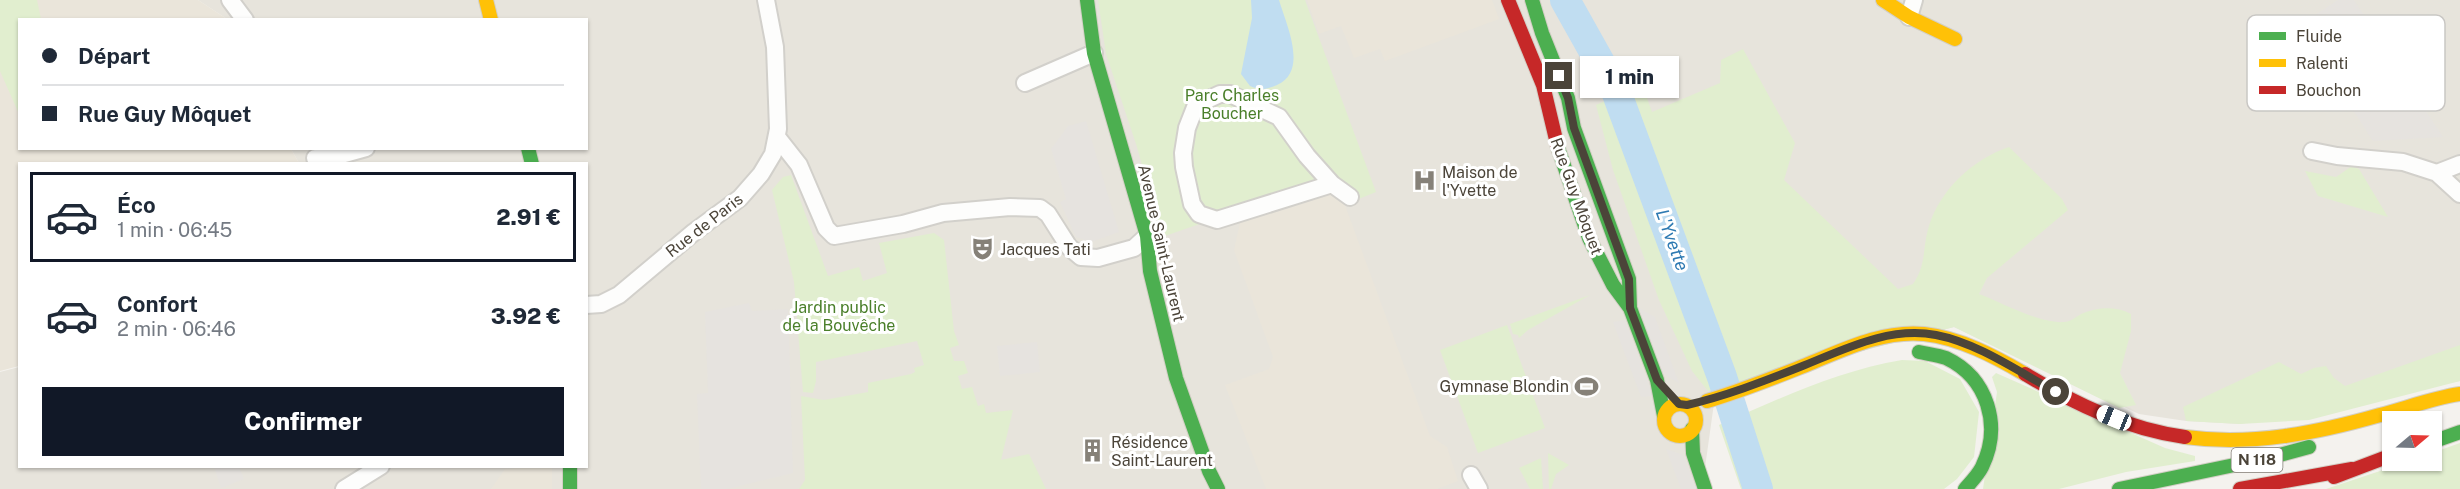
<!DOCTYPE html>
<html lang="fr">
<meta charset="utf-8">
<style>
:root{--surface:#fff;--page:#f2f2f3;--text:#1f2937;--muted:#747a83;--line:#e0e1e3;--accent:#111827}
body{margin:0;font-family:"Public Sans",sans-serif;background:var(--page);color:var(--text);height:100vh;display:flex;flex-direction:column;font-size:22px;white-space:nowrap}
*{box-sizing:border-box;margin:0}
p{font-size:20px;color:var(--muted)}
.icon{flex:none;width:33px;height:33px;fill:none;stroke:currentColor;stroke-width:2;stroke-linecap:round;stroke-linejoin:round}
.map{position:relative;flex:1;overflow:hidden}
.drawer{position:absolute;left:18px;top:162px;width:570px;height:306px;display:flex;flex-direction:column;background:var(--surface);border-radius:0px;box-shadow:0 2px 4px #0004}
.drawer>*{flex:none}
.hud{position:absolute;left:18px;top:18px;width:570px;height:132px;border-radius:0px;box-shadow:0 2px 4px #0004;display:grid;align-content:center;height:132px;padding:0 24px;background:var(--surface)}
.needle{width:39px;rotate:71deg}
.buttons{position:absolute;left:2382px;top:411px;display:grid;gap:12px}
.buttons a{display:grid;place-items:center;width:60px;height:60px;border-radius:0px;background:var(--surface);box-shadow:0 2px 4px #0004;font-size:30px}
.end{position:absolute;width:27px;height:27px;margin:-14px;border:8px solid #4b4439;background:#fff;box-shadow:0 0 0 3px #fff}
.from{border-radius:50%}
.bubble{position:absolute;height:42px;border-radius:0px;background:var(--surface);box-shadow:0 2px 4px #0004;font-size:20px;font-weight:800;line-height:42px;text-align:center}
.car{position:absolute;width:18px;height:36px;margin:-18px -9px;border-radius:8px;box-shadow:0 0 4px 2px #0007;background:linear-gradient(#fff 24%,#345 0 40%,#fff 0 76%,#345 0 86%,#fff 0)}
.hud b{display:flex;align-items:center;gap:21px;height:57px;font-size:22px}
.hud b+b{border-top:2px solid var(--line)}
.hud i{width:15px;height:15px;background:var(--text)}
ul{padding:10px 0 0;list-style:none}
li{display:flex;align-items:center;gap:18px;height:90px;margin:0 12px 9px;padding:0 12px;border:3px solid transparent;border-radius:0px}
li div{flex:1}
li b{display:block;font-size:22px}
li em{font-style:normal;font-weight:800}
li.current{border-color:var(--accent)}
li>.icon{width:54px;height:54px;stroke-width:1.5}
.cta{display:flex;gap:12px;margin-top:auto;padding:12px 24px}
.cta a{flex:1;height:69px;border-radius:0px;background:var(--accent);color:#fff;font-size:24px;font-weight:800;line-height:69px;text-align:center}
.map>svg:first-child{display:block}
.residential{fill:#e7e4dc}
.education{fill:#eae5da}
.green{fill:#e1eecf}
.parking{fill:#e6e3df}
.water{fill:#c0ddf1}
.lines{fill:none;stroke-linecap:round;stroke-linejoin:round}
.river{stroke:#c0ddf1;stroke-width:30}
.street-casing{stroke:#d2d0cb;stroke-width:20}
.fast-casing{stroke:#d3cfc5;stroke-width:16}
.slow-casing{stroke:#d3cfc5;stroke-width:16}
.jam-casing{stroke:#d3cfc5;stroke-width:16}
.street{stroke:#fdfdfc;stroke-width:16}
.fast{stroke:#4caf50;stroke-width:14}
.slow{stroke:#ffc107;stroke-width:14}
.jam{stroke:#c62828;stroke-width:14}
.route{stroke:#4b4439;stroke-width:8}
.labels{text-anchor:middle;stroke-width:6;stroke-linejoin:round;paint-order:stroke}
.shield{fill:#fff;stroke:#817c74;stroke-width:1.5}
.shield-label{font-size:15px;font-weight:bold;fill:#4b4439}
.park-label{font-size:16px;fill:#4a7f2a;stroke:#fff}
.poi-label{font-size:16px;fill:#4b4439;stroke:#fff;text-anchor:start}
.street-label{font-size:16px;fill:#4b4439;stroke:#fff}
.water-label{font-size:18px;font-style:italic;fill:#2e7ab2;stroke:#fff}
.key{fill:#fff;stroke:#c9c7c4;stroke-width:1.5}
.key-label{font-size:16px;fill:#4b4439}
</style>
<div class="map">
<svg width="2460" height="489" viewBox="0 0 2460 489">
<rect width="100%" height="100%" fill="#f4f2ee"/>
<!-- residential -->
<path class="residential" d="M198,0H2460V381L2240,424L2186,421L2139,414L1954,327L1716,389L1702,489H0V372L19,367L20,466H586V164L299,163L291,149L586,148V20L227,19Z"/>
<!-- education -->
<path class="education" d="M0,0H198L227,19L20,20V148L291,149L299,163L20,164L19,366L0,371Z
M1307,0H1492L1499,19L1385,61L1380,49L1354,58L1341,26L1319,34Z
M1332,191L1343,200L1430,436L1447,447L1458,481L1437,489H1266L1225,385L1269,369L1273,357L1234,250L1241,218Z
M526,467H552V489H491L505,469Z"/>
<!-- green -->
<path class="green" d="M0,0H37L41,19L20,20L19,114L0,71Z
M1098,0H1305L1376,192L1346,204L1336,177L1162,237L1137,147L1106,54Z
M1743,49L1795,143L1784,180L1898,289L1913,284C1927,264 1922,248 1929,226C1940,190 1973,159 2009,147L2062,199L2068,210L1987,278L1979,294C2003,303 2040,324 2064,322C2070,322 2076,317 2081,314C2098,307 2115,306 2131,314V331L2120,373L2136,405L2119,408L1954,327L1708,391L1692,371L1659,300L1613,170L1596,105L1642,84L1652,112L1720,83L1721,60Z
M2352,166L2359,169L2388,217L2318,196L2305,171L2336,177Z
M791,175L828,276L859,267L863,281L887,273L879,243L934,233L944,240L954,331L959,345L950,348L954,361H964L968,373L958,376L962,389L972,387L978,406L984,404L986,413L1013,410L1001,460L1029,454L1046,489H799L805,480L801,396L824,400L868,392V383L911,374L915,372L914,368L924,365L917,341L816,362V381L813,393L803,392L794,282L772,190L783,177Z
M1590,295L1528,330L1519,338L1518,335L1513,334L1510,324Z
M1507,325L1545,428L1478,453L1440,350Z
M2460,345V381L2309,420L2240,424L2186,421L2183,407L2279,362L2301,374L2314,368L2326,366L2334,378L2345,386Z
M1902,360L1925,361L1960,379L1979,412L1974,457L1957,479L1944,489H1741L1719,425C1778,399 1837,371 1902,360Z
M1996,373L2165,448L2195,456V461L2126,472L2059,489H1983L1997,392L1992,377Z
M2460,443V489H2326L2410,461L2432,460V453Z
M1548,453L1569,465L1556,474L1551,489H1549Z
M1541,458L1543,489H1530L1519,468Z"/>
<!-- parking -->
<path class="parking" d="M2338,0H2354L2443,137L2373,141L2298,26Z
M1086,121L1119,232L1091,242L1076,237L1060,202L1066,199L1051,149L1068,126Z
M749,303L752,311L788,309L793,473L727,489H701L697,394L708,393L705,312Z
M1639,308L1655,317L1679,383L1663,374Z
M1625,320L1653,396L1641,397L1613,322Z
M1037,342L1040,372L1000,376L997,346Z
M1666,449L1683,455L1696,489H1681Z
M214,467H239L244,479L221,488Z"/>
<!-- water -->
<path class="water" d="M1251,0H1279C1286,24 1309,71 1277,85C1267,89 1260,91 1250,86L1241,74L1252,18Z
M1560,0H1574C1592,32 1611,62 1627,95L1609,106L1595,60Z"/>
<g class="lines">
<!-- river -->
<path class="river" d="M1565,0L1616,91L1722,377L1758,489"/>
<defs>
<path id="street" d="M230,0L245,20
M1909,17L1914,0
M1025,83L1094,53
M777,137L799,165L826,228L834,236L903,224L943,213L1010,207L1040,208L1048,214L1069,247L1081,257L1098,258L1134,248L1147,236
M2312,151L2337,156L2403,162L2437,173L2460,164
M315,158H330L366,148
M2437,173L2460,194
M1332,184L1307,156L1279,117L1230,94H1220L1196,105L1187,128L1183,153L1184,167L1192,204L1199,214L1217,220L1332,184L1350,197
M586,305L601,304L619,295L694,232L740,198L761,174L773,154L778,129L775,47L766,0
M1471,475L1479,489
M344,489L381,466"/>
<path id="fast" d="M1087,0L1094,53L1147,236L1150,271L1176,378L1209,471L1218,489
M1532,0L1542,33L1568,98L1574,128L1629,279L1630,308
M528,148L532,164
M1558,148L1589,238L1613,285L1630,308L1657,380L1664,416
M1919,352C1928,354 1938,355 1946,358C1988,378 2002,426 1982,467C1978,475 1971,482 1965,489
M1692,429L1693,453L1705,489
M2432,442L2460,432
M570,466V489
M2119,489L2268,458L2309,447"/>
<path id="slow" d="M486,0L491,20
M1883,0L1909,17L1955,39
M1707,401C1741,391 1773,378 1806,365C1843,350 1882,330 1924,334C1960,338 1994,356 2025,374
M1664 420a16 16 0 1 1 32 0a16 16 0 1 1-32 0Z
M2185,437C2252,446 2317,433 2380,415C2407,408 2433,398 2460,394"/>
<path id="jam" d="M1508,0L1543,85L1558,148
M2025,374C2075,404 2127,429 2185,437
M2334,477L2392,455
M2240,489L2352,469"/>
</defs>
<!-- street casing -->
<use href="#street" class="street-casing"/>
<!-- fast casing -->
<use href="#fast" class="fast-casing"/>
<!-- slow casing -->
<use href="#slow" class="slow-casing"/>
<!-- jam casing -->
<use href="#jam" class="jam-casing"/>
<!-- street -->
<use href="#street" class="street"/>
<!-- fast -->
<use href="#fast" class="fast"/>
<!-- slow -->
<use href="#slow" class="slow"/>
<!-- jam -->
<use href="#jam" class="jam"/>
</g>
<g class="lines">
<!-- route -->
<path class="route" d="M1559,76L1568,98L1574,128L1629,279L1630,308L1657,380L1679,404L1687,405C1726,396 1762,382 1800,367C1843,350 1888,326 1936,335C1978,343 2019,372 2056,392"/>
</g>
<!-- icons -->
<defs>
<symbol id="hospital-bare" viewBox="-9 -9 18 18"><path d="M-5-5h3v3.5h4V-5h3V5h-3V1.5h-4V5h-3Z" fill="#868178" stroke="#fff" stroke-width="2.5" paint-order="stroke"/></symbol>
<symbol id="theatre-bare" viewBox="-9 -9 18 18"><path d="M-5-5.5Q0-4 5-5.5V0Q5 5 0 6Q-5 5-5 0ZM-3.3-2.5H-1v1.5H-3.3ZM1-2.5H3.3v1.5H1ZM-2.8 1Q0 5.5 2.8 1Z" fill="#868178" stroke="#fff" stroke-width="2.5" paint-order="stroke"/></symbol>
<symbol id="stadium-bare" viewBox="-9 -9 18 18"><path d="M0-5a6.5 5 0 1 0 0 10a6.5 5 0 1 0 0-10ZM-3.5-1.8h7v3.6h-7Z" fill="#868178" stroke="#fff" stroke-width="2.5" paint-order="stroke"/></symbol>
<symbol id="building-bare" viewBox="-9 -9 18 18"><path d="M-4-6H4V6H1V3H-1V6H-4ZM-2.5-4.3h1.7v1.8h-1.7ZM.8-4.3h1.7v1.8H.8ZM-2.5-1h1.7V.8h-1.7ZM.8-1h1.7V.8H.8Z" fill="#868178" stroke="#fff" stroke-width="2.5" paint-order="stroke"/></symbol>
</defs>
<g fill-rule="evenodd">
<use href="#hospital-bare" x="1408" y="164" width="33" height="33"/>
<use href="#theatre-bare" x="966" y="232" width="33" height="33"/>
<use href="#stadium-bare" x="1570" y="370" width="33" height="33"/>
<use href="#building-bare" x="1076" y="434" width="33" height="33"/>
</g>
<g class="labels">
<!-- shield labels -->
<rect class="shield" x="2231.5" y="448" width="51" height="24" rx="4.5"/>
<g class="shield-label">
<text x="2257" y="465">N 118</text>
</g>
<!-- park labels -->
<g class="park-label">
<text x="1232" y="101">Parc Charles<tspan x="1232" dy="18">Boucher</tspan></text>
<text x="839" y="313">Jardin public<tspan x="839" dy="18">de la Bouvêche</tspan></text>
</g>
<!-- poi labels -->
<g class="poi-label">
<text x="1442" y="178">Maison de<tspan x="1442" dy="18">l'Yvette</tspan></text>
<text x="1000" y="255">Jacques Tati</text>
<text x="1569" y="392" text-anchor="end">Gymnase Blondin</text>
<text x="1111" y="448">Résidence<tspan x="1111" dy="18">Saint-Laurent</tspan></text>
</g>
<!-- street labels -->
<g class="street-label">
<text transform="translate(1577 196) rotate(70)" y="6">Rue Guy Môquet</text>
<text transform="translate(704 225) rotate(-38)" y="6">Rue de Paris</text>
<text transform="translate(1162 243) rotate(77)" y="6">Avenue Saint-Laurent</text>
</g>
<!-- water labels -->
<g class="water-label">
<text transform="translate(1672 240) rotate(70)" y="6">L'Yvette</text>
</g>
</g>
<!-- legend -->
<rect x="2247" y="15" width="198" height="96" rx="9" class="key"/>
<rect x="2259" y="32" width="27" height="8" fill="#4caf50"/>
<rect x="2259" y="59" width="27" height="8" fill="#ffc107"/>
<rect x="2259" y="86" width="27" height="8" fill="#c62828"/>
<g class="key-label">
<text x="2296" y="42">Fluide</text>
<text x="2296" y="69">Ralenti</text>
<text x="2296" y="96">Bouchon</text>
</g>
</svg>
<div class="buttons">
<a><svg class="needle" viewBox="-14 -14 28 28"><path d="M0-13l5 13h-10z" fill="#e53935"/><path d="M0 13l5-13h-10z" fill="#747a83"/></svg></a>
</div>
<i class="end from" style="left:2056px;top:392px"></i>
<i class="end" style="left:1559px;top:76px"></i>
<div class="bubble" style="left:1580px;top:56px;width:99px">1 min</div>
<i class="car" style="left:2114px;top:418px;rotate:292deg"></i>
<div class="hud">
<b><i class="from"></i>Départ</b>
<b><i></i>Rue Guy Môquet</b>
</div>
<section class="drawer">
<ul>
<li class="current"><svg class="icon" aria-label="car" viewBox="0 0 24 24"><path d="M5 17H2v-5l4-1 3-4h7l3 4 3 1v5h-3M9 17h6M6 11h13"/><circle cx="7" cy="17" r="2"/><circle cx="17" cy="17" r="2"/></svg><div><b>Éco</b><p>1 min · 06:45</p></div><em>2.91 €</em></li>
<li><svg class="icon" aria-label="car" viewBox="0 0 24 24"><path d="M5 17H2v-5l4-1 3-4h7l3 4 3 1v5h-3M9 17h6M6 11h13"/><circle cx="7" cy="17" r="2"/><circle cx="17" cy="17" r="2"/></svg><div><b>Confort</b><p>2 min · 06:46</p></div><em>3.92 €</em></li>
</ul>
<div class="cta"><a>Confirmer</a></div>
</section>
</div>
